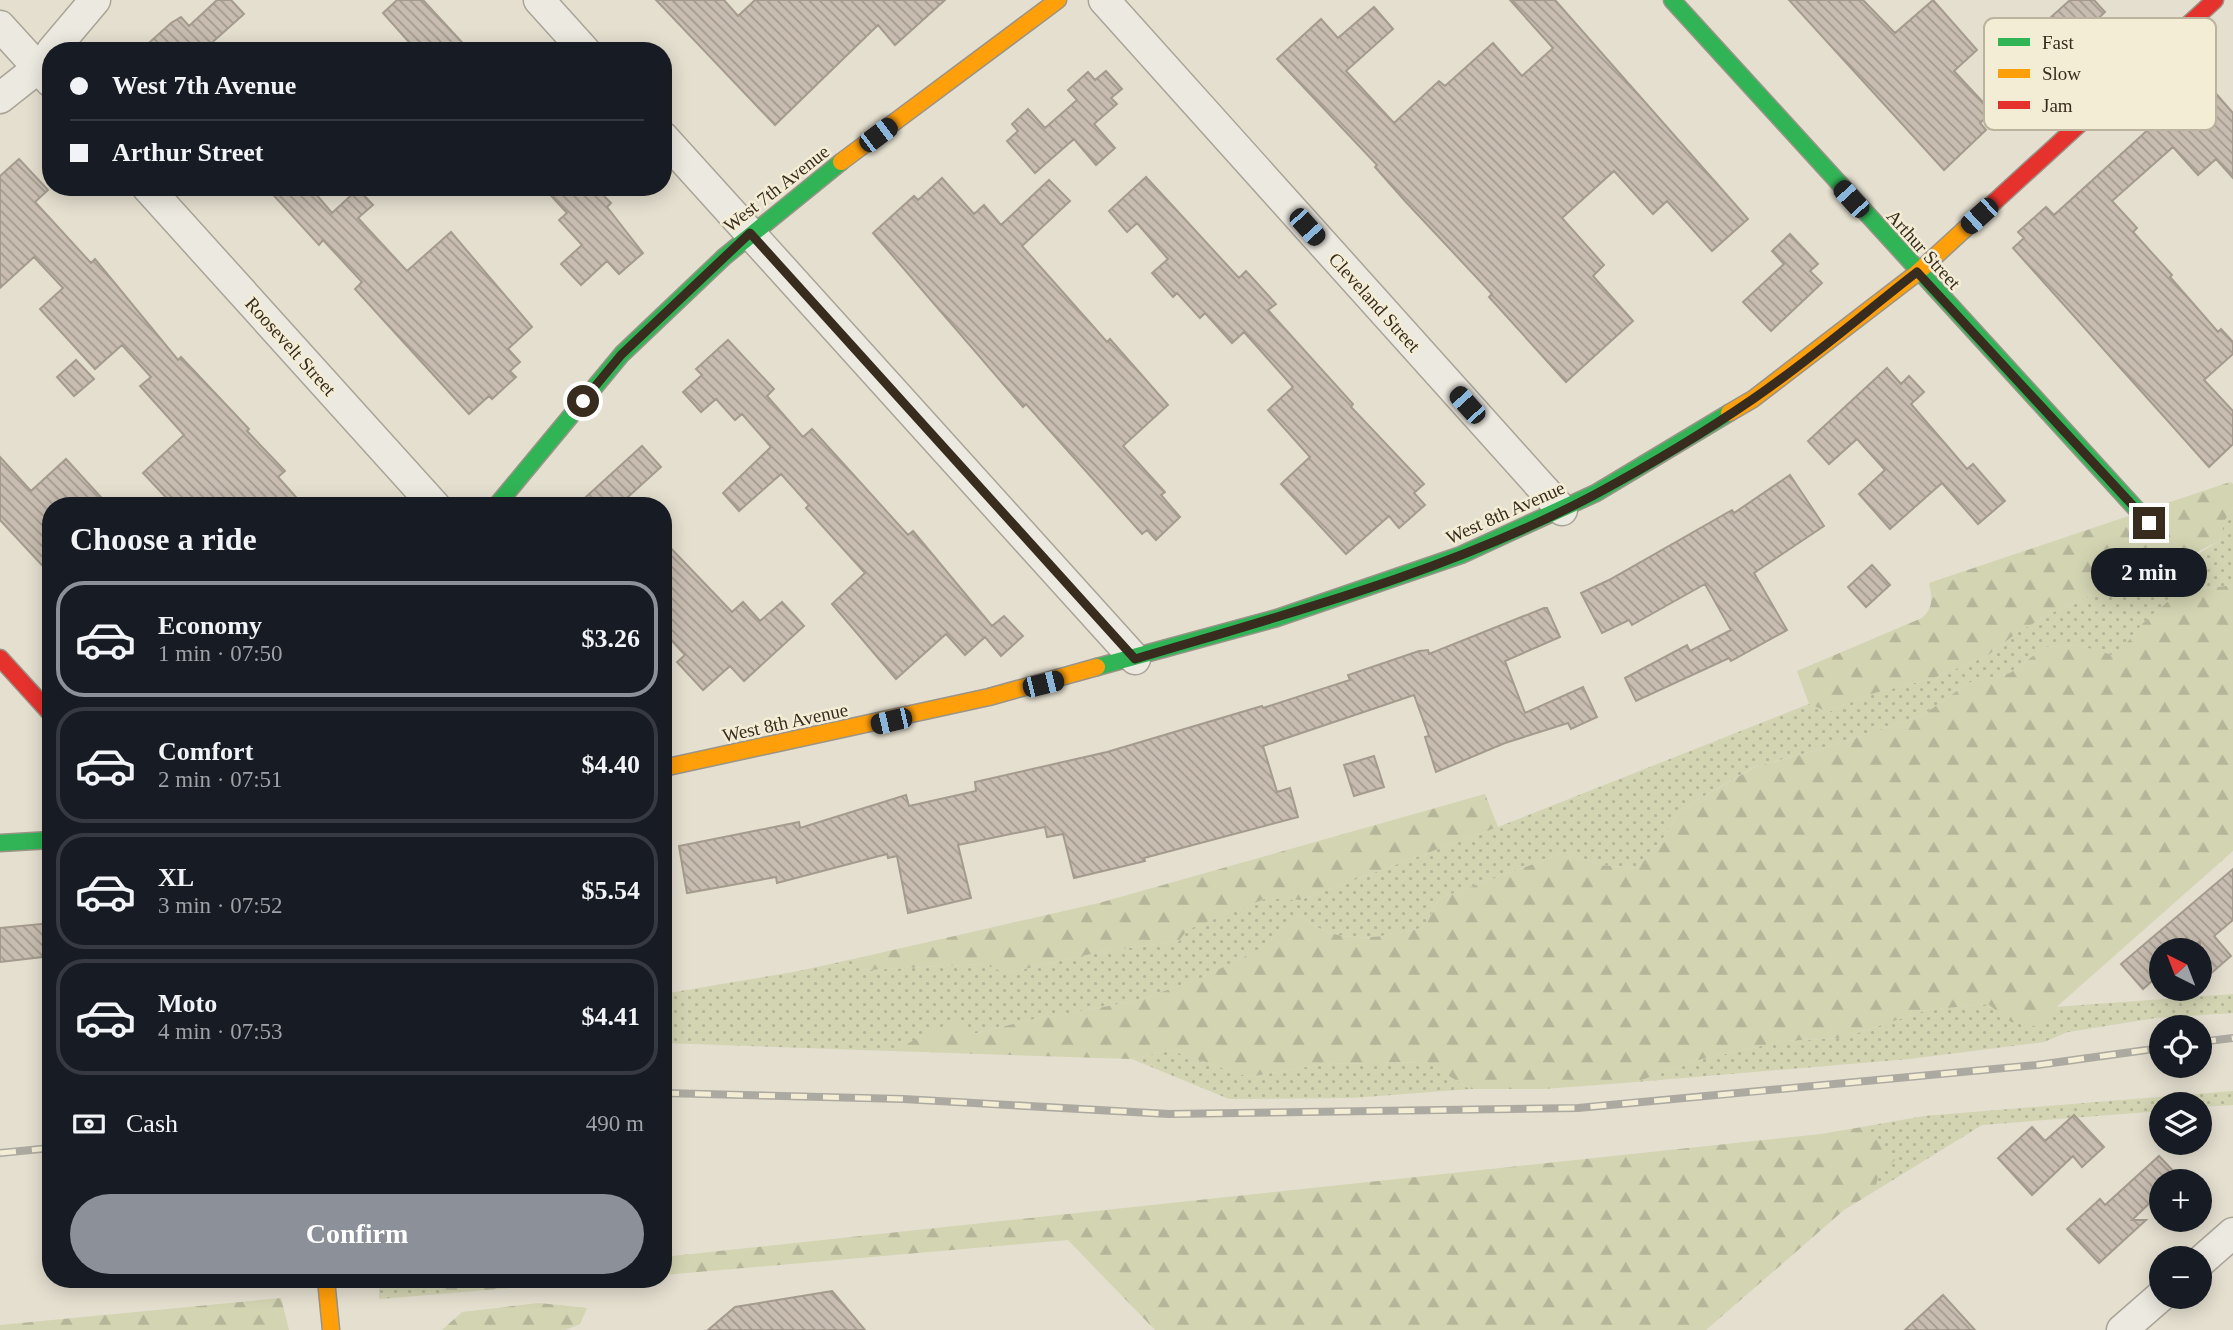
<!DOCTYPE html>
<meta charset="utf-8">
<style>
:root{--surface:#171b24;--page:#20242c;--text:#f1f3f6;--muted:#9ea1a6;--line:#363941;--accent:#8c9099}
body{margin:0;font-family:Georgia,serif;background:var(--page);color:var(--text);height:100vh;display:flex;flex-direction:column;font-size:26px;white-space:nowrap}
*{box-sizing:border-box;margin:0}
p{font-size:23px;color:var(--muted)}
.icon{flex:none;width:38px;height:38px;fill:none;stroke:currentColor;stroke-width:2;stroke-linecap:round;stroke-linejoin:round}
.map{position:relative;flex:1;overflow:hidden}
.sheet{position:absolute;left:42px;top:497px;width:630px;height:791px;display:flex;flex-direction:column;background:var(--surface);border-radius:28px;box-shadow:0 4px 18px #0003}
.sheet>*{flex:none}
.guide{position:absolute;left:42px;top:42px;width:630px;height:154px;border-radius:28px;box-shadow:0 4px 18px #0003;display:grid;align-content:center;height:154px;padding:0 28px;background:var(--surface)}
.needle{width:46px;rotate:318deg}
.tools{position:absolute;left:2149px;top:938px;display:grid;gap:14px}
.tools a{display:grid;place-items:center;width:63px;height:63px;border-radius:50%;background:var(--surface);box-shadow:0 4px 18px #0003;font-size:35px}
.end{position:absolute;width:32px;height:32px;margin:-16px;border:9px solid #382c1f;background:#fff;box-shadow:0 0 0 4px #fff}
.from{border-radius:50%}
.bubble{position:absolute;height:49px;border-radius:24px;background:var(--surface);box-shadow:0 4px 18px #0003;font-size:23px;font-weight:800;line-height:49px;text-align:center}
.car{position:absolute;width:21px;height:42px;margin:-21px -10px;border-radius:9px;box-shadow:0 0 5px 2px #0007;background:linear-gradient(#222 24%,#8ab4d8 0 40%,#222 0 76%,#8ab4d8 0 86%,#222 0)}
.guide b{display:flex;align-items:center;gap:24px;height:66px;font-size:26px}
.guide b+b{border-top:2px solid var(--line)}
.guide i{width:18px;height:18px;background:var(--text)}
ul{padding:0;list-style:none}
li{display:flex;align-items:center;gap:21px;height:116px;margin:0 14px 10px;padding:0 14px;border:4px solid var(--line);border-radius:28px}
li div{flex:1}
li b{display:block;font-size:26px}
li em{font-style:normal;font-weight:800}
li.on{border-color:var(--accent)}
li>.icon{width:63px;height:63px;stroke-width:1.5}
h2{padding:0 28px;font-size:32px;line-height:84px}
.pay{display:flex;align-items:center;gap:18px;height:77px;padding:0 28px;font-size:26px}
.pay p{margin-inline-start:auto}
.cta{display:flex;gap:14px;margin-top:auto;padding:14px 28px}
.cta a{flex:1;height:80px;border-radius:42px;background:var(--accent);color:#fff;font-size:28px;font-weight:800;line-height:80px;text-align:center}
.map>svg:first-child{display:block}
.grass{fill:url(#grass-dots)}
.forest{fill:url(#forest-firs)}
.building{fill:url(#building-back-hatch);stroke:#a49b8e;stroke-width:2}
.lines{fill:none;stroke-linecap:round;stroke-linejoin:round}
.street-casing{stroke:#a9a497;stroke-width:33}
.fast-casing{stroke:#999388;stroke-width:19}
.slow-casing{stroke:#999388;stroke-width:19}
.jam-casing{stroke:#999388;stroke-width:19}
.street{stroke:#ece9e0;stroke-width:30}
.fast{stroke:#30b455;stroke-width:16}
.slow{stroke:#ff9f0a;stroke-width:16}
.jam{stroke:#e5322d;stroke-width:16}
.rail-casing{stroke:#aca9a0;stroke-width:8}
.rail{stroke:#f4edd5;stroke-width:5;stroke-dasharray:16;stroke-linecap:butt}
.route{stroke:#382c1f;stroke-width:9}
.labels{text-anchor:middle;stroke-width:5;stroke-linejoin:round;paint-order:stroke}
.street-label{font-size:19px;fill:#382c1f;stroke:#f4edd5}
.key{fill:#f4edd5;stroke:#bcb39e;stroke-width:2}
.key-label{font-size:19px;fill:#382c1f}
</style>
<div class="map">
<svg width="2233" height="1330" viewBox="0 0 2233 1330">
<defs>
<pattern id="grass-dots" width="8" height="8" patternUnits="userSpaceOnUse" patternTransform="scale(1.75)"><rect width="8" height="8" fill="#d2d4b2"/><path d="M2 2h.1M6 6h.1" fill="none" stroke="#b5b699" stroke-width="1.8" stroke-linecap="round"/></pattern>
<pattern id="forest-firs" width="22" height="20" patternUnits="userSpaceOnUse" patternTransform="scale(1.75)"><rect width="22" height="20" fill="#d2d4b2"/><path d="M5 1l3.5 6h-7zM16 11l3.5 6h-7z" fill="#b5b699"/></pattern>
<pattern id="building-back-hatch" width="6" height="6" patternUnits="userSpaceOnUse" patternTransform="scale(1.75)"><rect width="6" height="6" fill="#c8bdb0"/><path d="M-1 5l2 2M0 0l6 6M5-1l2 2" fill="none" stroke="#a39a8f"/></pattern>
</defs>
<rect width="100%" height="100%" fill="#e4dfcf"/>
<!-- grass -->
<path class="grass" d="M2233,507V585L2179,592L2143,623L2116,657L2078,645L2045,647L2010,673L1968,683L1923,715L1825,748L1754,767L1680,810L1661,842L1636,868L1600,865L1566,852L1438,899L1425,927C1381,938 1335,948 1299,914L1262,948L1201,978L1136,1001L1025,1021L973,1034L924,1038L892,1051L663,1043V994L794,972L858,958L868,970L983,964L1007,973L1100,952L1179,941L1186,930L1267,898L1300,900L1498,827L1809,704L1828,712L1871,694L1934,678L1987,656L2018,632L2059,609L2105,591L2145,587L2219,541L2225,520Z
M2233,994V1013L2156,1018L2068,1032L2044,1042L1909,1059L1636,1082L1698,1060L1783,1041L1842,1038L1927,1010L1988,1004L2034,1026L2054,1007Z
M1170,1050L1249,1077L1323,1064L1426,1062L1470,1089L1352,1098L1229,1099L1132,1059Z
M2233,1091V1105L2200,1107V1104H2161V1111L1982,1125L1875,1191L1878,1177L1862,1127L1924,1116Z
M440,1281L441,1294L379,1299V1288Z"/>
<!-- forest -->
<path class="forest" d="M2230,482L2233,484V507L2225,520L2219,541L2197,552L2171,573L2145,587L2105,591L2059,609L2018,632L1987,656L1934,678L1871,694L1828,712L1809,704L1797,671L1922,618C1934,607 1932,598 1929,583Z
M2233,585V851L2035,1026L2011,1022L1988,1004L1927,1010L1842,1038L1783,1041L1698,1060L1636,1082L1544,1089H1470L1426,1062L1323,1064L1249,1077L1170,1050L1132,1059L892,1051L956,1020L974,1034L1025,1021L1136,1001L1201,978L1262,948L1299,914C1334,948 1382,938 1425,927L1438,899L1566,852L1600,865L1636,868L1661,842L1680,810L1755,767L1825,748L1923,715L1968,683L2010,673L2045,647L2078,645L2116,656L2143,623L2179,592Z
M1485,794L1498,827L1300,900L1267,898L1187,930L1179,941L1100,952L1007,973L983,964L868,970L858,958L1099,903Z
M1862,1127L1881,1140L1895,1160L1878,1177L1875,1191L1844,1210L1706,1330H1155L1068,1240L663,1275V1257L1821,1134Z
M459,1279H611L441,1294L440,1281Z
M281,1298L289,1330H0V1325Z
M539,1303L587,1308L580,1324L565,1330H442L462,1312Z"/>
<!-- building -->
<path class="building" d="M217,0H231L244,14L207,47L211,51H140L171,23L181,17L189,26Z
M397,0H423L470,51H417L383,13Z
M656,0H724L738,16L755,0H945L895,45L878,25L775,125Z
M1510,0H1555L1748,219L1712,251L1667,201L1653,214L1614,171L1562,218L1604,265L1593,276L1633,321L1566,382L1489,297L1492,294L1405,201L1375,167L1377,165L1277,59L1321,19L1338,38L1374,7L1393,29L1346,71L1394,123L1439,81L1445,86L1493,43L1522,76L1553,48Z
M1789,0H1863L1895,33L1933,0L1977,50L1954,71L1992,112L1980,123L1986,130L1944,170Z
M2070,0H2094L2105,12L2085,31L2080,26L2058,46L2040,27Z
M1106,71L1122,89L1111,98L1117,104L1094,124L1115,148L1096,165L1074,139L1035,173L1007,141L1018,131L1012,124L1028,109L1045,128L1077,100L1068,90L1088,72L1095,80Z
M2198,73L2233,113V178L2216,159L2198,175L2173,147L2112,201L2137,228L2133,232L2172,275L2170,277L2218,332L2221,329L2233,342V354L2204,380L2233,411V444L2209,467L2013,248L2024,238L2018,232L2046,207L2054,215L2151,127L2146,121Z
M19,159L48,190L35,202L91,263L95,259L178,360L181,357L249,429L247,431L285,471L278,477L304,506H174L143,473L184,435L140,386L151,377L122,345L95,369L40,309L63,288L34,257L0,288V176Z
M1146,177L1239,278L1246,271L1276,304L1268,310L1353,404L1351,407L1424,484L1414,493L1425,505L1399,528L1389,516L1346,554L1281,484L1310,457L1268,410L1293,387L1244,332L1232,343L1205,313L1200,318L1177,293L1173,297L1152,273L1168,259L1137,223L1127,232L1109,211Z
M942,178L974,214L984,205L1001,225L1049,180L1070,201L1022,246L1107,342L1110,339L1168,405L1123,446L1165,492L1161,495L1180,517L1156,540L1147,530L1142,534L1026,404L1023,407L873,233L914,196L918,200Z
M266,187H310L332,213L358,189L373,205L358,218L407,271L451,232L532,327L508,349L520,362L510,371L516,377L492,399L489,396L469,414L355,289L362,282L323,240L319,245Z
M543,187H595L611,203L607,207L643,253L619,274L607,261L581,285L561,264L582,245L559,220L567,213Z
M1790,234L1818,264L1810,271L1822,283L1771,331L1743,302L1784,264L1772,251Z
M728,340L774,389L767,396L803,437L812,429L908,535L913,531L992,626L1004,616L1023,636L1001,656L985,637L965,655L946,634L896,679L832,604L865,573L806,508L809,505L781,474L739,511L723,493L771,447L742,414L735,420L716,399L701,412L683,392L702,375L696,369Z
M76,360L94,379L74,396L57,377Z
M1887,368L1901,384L1909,376L1924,392L1911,404L1967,469L1973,464L2005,501L1978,524L1942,483L1890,529L1859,494L1885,470L1857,439L1829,464L1808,441Z
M642,446L661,467L618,506H576Z
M0,457L31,491L66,459L109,506H51V575L0,520Z
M1790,475L1824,526L1754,573L1787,630L1731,661L1729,658L1636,701L1625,678L1687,645L1690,651L1731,630L1705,584L1632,625L1629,620L1602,633L1581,593L1609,580L1732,510L1734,513Z
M663,540L732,612L743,602L760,621L782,602L804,626L744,681L730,666L703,690L677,662L685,655L663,631Z
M1872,565L1890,585L1866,607L1848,587Z
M1544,608H1547L1560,637L1505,661L1525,713L1583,687L1597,717L1571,729L1568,723L1505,743L1436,772L1425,737L1429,736L1414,695L1263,746L1277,792L1290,788L1298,817L1144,858L1145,861L1074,878L1063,834L1047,837L1045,827L958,845L971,898L908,913L897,856L888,858L887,854L777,883L776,877L687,893L679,846L799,822L800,828L906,795L909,806L976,791L975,782L1107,752L1262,706L1263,708L1350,680L1348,675L1419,651L1428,650L1429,654Z
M1374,756L1384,787L1354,796L1344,765Z
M2233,869V920L2214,936L2231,956L2200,983V941L2189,950H2161V973L2143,989L2121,964Z
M51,923V956L0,962V928Z
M2074,1115L2104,1147L2082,1167L2073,1156L2032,1195L1998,1158L2032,1127L2045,1141Z
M2159,1156L2178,1176L2172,1181H2161V1192L2132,1220H2146L2099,1263L2067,1229L2100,1199L2105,1205Z
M832,1291L865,1330H708L735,1307Z
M1943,1295L1975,1330H1905Z"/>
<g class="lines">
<defs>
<path id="street" d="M539,0L585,51
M1104,0L1562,510
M0,26L51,82
M52,51L95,0
M0,98L38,68L51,53
M663,137L1135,659
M147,187L435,506
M2200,1262L2233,1233
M2122,1330L2161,1296"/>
<path id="fast" d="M1672,0L2149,523
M496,506L622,354L724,257L841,162
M1097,667L1277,618L1461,555L1596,493L1729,413
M0,843L51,840"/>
<path id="slow" d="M841,162L1058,0
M1729,413L1753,399L1917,273L1990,206
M663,768L989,697L1097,667
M326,1279L331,1330"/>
<path id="jam" d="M1990,206L2215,0
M0,658L51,714"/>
</defs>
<!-- street casing -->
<use href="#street" class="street-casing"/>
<!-- fast casing -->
<use href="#fast" class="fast-casing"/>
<!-- slow casing -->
<use href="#slow" class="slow-casing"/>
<!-- jam casing -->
<use href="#jam" class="jam-casing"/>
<!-- street -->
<use href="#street" class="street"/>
<!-- fast -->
<use href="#fast" class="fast"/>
<!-- slow -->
<use href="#slow" class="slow"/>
<!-- jam -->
<use href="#jam" class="jam"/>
<defs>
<path id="rail" d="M2200,1042L2233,1038
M663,1093L903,1099L1169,1114L1578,1108L2037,1065L2161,1048
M0,1153L51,1148"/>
</defs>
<!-- rail casing -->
<use href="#rail" class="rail-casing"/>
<!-- rail -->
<use href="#rail" class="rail"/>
</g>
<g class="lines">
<!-- route -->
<path class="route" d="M583,401L621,355L750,233L1135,659C1290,613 1450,571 1594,495C1646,467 1705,432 1753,399C1810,360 1863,314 1917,272L2149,523"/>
</g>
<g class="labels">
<!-- street labels -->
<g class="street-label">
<text transform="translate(776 188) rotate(-38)" y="7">West 7th Avenue</text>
<text transform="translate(1924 249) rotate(48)" y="7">Arthur Street</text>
<text transform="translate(1375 302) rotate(48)" y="7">Cleveland Street</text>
<text transform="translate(291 346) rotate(48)" y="7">Roosevelt Street</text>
<text transform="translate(1505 512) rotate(-24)" y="7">West 8th Avenue</text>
<text transform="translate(785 722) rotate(-12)" y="7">West 8th Avenue</text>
</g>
</g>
<!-- legend -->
<rect x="1984" y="18" width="232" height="112" rx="10" class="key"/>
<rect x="1998" y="38" width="32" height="8" fill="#30b455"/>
<rect x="1998" y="69" width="32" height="9" fill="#ff9f0a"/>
<rect x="1998" y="101" width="32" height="8" fill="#e5322d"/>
<g class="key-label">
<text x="2042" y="49">Fast</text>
<text x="2042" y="80">Slow</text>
<text x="2042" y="112">Jam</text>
</g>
</svg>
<div class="tools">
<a><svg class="needle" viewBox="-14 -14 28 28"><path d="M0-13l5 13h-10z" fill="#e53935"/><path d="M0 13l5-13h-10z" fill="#9ea1a6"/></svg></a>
<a><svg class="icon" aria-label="locate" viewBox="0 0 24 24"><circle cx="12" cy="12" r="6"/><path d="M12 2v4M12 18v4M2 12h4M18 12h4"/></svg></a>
<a><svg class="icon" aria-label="layers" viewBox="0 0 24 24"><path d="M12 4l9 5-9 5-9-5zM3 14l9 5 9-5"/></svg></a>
<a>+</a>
<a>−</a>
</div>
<i class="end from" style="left:583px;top:401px"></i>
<i class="end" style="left:2149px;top:523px"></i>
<div class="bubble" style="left:2091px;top:548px;width:116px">2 min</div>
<i class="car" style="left:878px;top:135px;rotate:53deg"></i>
<i class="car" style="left:1851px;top:199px;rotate:318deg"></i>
<i class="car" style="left:1979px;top:216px;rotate:228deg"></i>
<i class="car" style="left:1307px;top:227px;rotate:138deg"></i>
<i class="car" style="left:1467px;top:405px;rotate:318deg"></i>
<i class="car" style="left:1043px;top:684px;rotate:76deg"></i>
<i class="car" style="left:891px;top:721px;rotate:257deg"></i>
<div class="guide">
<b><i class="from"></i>West 7th Avenue</b>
<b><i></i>Arthur Street</b>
</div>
<section class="sheet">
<h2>Choose a ride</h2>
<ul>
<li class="on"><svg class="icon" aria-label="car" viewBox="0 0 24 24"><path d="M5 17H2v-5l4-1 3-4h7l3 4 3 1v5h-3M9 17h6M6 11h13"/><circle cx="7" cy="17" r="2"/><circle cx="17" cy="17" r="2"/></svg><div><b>Economy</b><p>1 min · 07:50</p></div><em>$3.26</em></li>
<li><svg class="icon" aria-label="car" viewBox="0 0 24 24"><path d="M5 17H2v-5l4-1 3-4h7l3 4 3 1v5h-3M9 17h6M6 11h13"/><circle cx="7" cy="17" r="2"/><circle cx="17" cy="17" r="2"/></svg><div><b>Comfort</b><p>2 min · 07:51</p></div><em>$4.40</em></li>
<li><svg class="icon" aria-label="car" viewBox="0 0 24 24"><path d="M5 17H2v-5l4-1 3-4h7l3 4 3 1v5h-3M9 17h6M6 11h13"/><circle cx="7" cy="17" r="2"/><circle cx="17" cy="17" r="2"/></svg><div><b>XL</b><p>3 min · 07:52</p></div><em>$5.54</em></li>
<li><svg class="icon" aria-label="car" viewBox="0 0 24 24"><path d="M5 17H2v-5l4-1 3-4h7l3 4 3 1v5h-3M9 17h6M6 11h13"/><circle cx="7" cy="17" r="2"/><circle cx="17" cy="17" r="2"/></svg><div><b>Moto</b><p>4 min · 07:53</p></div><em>$4.41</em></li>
</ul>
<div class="pay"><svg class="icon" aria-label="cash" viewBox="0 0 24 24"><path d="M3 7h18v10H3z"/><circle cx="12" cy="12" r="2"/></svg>Cash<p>490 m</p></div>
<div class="cta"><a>Confirm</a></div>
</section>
</div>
